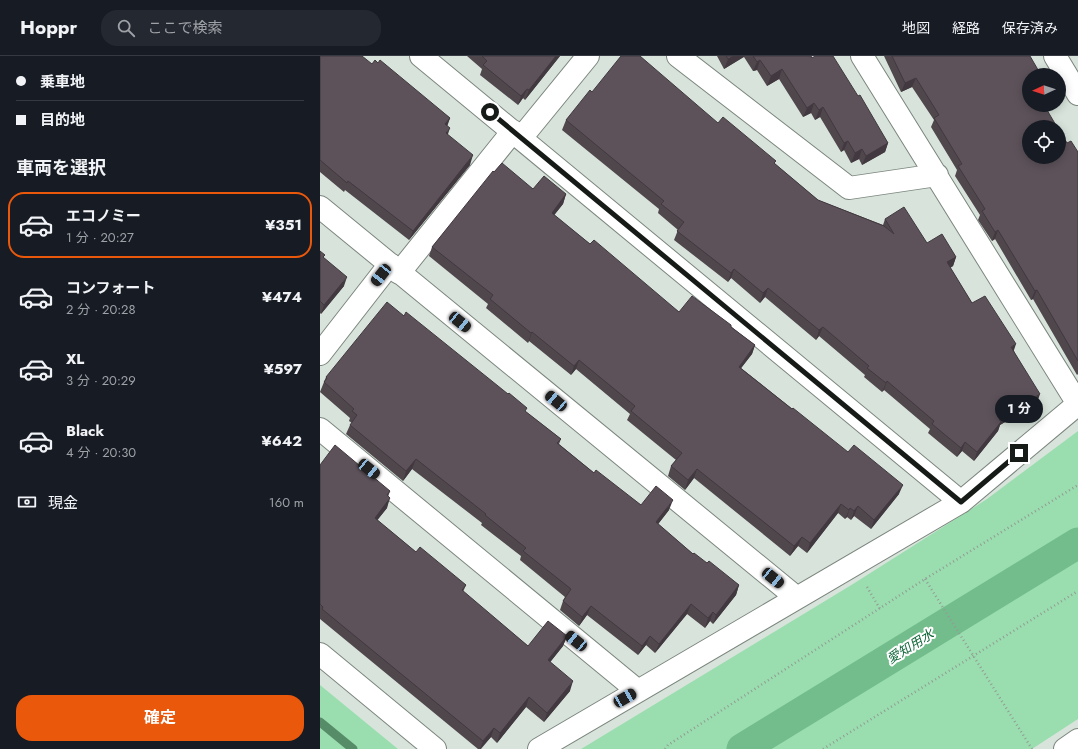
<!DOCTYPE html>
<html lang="ja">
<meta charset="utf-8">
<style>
:root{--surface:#171b24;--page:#242831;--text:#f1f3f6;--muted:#9ea1a6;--line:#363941;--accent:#ea580c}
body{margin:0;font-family:Jost,"Noto Sans JP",sans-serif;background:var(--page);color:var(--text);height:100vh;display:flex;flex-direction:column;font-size:15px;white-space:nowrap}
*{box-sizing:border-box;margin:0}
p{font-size:13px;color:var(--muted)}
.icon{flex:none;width:22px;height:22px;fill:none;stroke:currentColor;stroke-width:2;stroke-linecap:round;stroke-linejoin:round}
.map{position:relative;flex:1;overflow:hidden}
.details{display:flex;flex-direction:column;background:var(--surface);width:320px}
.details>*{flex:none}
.hud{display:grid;align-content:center;height:88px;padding:0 16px;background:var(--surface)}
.needle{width:26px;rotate:267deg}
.fabs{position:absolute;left:702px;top:12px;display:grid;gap:8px}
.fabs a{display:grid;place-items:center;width:44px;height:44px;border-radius:50%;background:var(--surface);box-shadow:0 2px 10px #0003;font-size:20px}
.end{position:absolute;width:18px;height:18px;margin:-9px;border:5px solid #171b18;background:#fff;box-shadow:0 0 0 2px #fff}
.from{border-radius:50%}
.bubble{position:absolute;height:28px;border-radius:14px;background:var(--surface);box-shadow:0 2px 10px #0003;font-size:13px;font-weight:700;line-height:28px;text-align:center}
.car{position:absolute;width:12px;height:24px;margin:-12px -6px;border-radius:5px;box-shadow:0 0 3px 1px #0007;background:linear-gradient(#222 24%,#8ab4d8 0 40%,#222 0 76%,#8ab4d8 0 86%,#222 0)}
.hud b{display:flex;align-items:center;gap:14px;height:38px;font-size:15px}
.hud b+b{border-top:1px solid var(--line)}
.hud i{width:10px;height:10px;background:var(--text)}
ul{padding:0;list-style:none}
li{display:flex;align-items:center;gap:12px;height:66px;margin:0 8px 6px;padding:0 8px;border:2px solid transparent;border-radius:16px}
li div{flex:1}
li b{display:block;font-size:15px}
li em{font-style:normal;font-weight:700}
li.current{border-color:var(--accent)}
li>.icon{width:36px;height:36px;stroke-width:1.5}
h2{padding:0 16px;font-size:18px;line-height:48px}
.pay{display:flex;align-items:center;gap:10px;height:44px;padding:0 16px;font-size:15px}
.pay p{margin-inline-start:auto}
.action{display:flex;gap:8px;margin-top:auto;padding:8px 16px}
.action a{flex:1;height:46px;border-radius:16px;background:var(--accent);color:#fff;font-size:16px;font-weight:700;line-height:46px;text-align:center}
header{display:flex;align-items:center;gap:24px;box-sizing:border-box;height:56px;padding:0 20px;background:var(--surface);border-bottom:1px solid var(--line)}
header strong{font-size:19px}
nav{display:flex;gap:22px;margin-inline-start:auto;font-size:14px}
.search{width:280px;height:36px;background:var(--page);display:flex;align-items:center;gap:10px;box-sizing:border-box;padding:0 14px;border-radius:16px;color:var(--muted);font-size:15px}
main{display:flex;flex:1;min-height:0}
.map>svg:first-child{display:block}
.green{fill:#9adeaf}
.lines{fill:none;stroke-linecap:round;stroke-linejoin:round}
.stream{stroke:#578c68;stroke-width:9}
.canal{stroke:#72bd8b;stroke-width:31}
.minor-casing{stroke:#7b867e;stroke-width:24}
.path{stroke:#929b95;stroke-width:2.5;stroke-dasharray:1 3;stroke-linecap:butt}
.minor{stroke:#fff;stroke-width:22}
.wall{fill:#50474d}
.shaded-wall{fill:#41393f}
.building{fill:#5d525a;stroke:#41393f}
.route{stroke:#171b18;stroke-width:5}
.labels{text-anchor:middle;stroke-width:4;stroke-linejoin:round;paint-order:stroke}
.water-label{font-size:13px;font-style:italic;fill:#0e6537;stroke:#fff}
</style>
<header>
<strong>Hoppr</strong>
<div class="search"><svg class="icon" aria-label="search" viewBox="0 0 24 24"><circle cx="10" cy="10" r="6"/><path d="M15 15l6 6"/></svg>ここで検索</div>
<nav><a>地図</a><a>経路</a><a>保存済み</a></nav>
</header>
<main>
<section class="details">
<div class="hud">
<b><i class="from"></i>乗車地</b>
<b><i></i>目的地</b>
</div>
<h2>車両を選択</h2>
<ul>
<li class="current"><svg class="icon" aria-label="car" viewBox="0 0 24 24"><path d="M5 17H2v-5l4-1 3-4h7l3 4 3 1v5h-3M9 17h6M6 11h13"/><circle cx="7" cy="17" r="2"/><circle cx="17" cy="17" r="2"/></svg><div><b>エコノミー</b><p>1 分 · 20:27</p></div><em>¥351</em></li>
<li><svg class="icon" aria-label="car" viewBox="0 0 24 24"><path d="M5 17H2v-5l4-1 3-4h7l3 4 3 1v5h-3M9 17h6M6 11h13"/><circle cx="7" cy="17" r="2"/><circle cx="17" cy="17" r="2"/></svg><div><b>コンフォート</b><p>2 分 · 20:28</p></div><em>¥474</em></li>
<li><svg class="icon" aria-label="car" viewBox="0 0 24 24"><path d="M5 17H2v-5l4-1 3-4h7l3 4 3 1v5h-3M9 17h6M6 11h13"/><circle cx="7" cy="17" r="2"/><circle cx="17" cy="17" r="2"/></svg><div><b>XL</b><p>3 分 · 20:29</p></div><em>¥597</em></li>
<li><svg class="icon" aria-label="car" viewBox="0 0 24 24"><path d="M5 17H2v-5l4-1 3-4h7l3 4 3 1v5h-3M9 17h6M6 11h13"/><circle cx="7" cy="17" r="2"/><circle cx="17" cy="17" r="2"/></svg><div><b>Black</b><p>4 分 · 20:30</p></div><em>¥642</em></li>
</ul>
<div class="pay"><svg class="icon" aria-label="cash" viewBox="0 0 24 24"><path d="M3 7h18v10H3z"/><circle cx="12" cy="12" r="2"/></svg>現金<p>160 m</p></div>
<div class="action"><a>確定</a></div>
</section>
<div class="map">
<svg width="758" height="693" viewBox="0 0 758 693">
<rect width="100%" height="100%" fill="#d8e4db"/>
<!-- green -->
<path class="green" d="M758,375V663L712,693H261L533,528L667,443Z
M0,629L78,693H0Z"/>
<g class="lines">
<!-- stream -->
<path class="stream" d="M0,666L33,693"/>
<!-- canal -->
<path class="canal" d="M422,693L758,487"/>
<defs>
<path id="minor" d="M101,0L641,446
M358,0L529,132L617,119
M542,0L758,348
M735,0L758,38
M201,82L268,0
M0,151L477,542
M79,217L193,75
M0,298L70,208
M0,373L318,635
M0,598L115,693
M219,693L641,446L758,348
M745,693L758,684"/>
</defs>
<!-- minor casing -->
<use href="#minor" class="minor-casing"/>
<!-- path -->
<path class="path" d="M605,523L712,693
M547,531L560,553
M345,693L348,689L605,523L758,429
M503,693L758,535"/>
<!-- minor -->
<use href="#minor" class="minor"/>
</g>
<!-- wall -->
<path class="wall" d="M0,0L52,8L58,7L130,62L127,69V79L150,109L89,184L25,134L24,136L0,116Z
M147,0H240L205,44L203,42L198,49L160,19L162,13Z
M397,0H491L492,2L538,40L568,87L565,96L542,109L539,103L531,107L524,94L521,96L500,61L495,64L491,57L483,61L459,23L447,30L437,14L433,15L424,1L404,13Z
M564,0H710L709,49L747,87L758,96V318L757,319L713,243L711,244L675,183L672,185L658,164L660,159L635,120L637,114L611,71L614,64L592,31L581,36Z
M272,36L398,67L455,108L498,144L563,169L565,163L607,187L636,201L633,210L630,212L652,247L694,295L717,347L680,369L678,375L654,405L642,395L637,401L608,377L610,373L564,334L562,336L544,321L545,319L499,280L496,284L445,241L440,247L411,222L408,226L354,184L358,174L338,157L339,153L242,74L246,64Z
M174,116L213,133L246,138L243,148L234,159L270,188L359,256L411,271L435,289L432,298L421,312L579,438L551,473L534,460L531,464L527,461L525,463L518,457L487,497L478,490L470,500L374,422L365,434L348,420L351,410L356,404L307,364L310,358L256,313L251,319L209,285L208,287L166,252L168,248L109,200L112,191Z
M0,195L4,202L24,230L1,258L0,257Z
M6,321L206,356L241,383L239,388L274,417L321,449L349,454L338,468L373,498L419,529L416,539L393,568L390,565L385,572L367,558L335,597L326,589L318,599L267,559L259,570L240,554L243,545L245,541L200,504L201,500L161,469L162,467L92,413L83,425L26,378L30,369L32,367L29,365L30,362L0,336Z
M0,409L70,435L68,441L67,452L57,464L96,496L146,529L143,536L208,590L247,580L243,590L230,606L250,635L224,666L206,651L177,687L171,681L161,693H158L0,563Z"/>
<!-- shaded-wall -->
<path class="shaded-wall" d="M236,0H240L205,44L209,34Z
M414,0H425L404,13L408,3Z
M440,4L437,14L433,15L437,6Z
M462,13L459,23L447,30L451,20Z
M596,22L592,31L581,36L585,27Z
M207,33L203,42L198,49L201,40Z
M494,47L491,57L483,61L487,52Z
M503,51L500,61L495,64L499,54Z
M130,62L127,71L125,68Z
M130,72L127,81L126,77Z
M528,85L524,94L521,96L524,87Z
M568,87L565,96L542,109L546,100Z
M542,93L539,103L531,107L535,97Z
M153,99L150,109L89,184L93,175Z
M246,138L243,148L228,167L232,157Z
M678,174L675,183L672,185L675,176Z
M636,201L633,210L623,216L627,206Z
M414,213L411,222L408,226L411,217Z
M27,221L24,230L1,258L4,249Z
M448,232L445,241L440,247L443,237Z
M717,234L713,243L711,244L715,235Z
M503,271L499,280L496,284L499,274Z
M212,276L209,285L208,287L211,277Z
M696,288L693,297L691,291Z
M435,289L432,298L415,320L419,311Z
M259,304L256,313L251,319L254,310Z
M567,325L564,334L562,336L566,327Z
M720,338L717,347L680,369L678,375L654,405L657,396L679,363Z
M645,386L642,395L637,401L641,392Z
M96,403L92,413L83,425L86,415Z
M377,413L374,422L365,434L368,424Z
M583,429L579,438L551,473L554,464Z
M70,442L67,452L52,471L55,462Z
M353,444L349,454L332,476L336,466Z
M521,448L518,457L487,497L490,487Z
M538,450L534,460L531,464L534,455Z
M530,452L527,461L525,463L529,454Z
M482,481L478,490L470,500L474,490Z
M419,529L416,539L393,568L396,559Z
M371,548L367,558L335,597L339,588Z
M271,550L267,559L259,570L262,561Z
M393,556L390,565L385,572L388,562Z
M247,580L243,590L224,614L228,604Z
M330,580L326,589L318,599L322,590Z
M253,625L250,635L224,666L227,657Z
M209,641L206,651L177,687L180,677Z
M174,672L171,681L160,693L163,685Z"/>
<!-- building -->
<path class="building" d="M0,0H42L52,8L55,4L58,7L60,4L130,62L125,68L130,72L126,77L153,99L93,175L28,125L27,127L0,104Z
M162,0H236L209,34L207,33L201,40L163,9L167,5Z
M301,0H320L398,67L403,61L456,105L454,107L498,144L564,170L574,178L565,163L584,151L607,187L622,178L636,201L627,206L652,247L665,240L696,288L691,291L720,338L679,363L681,366L657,396L645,386L641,392L612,368L614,365L567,325L566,327L547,312L549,310L503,271L499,274L448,232L443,237L414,213L411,217L357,175L364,166L341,148L344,145L246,64L270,34L272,36Z
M406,0H414L408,3Z
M433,0H491L492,2L495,0H513L538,40L540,39L568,87L546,100L542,93L535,97L528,85L524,87L503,51L499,54L494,47L487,52L462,13L451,20L440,4L437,6Z
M572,0H710L721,19H709V49H724L737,71H709V101H739V74L747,87L751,85L758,96V305L717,234L715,235L678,174L675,176L662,155L665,153L638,110L642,108L614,62L619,59L596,22L585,27Z
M182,107L213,133L224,120L246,138L232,157L270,188L274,184L359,256L372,240L411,269V271L435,289L419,311L472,353L473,352L528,396L534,389L583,429L554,464L538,450L534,455L530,452L529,454L521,448L490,487L482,481L474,490L377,413L368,424L351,410L362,397L311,355L315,350L259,304L254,310L212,276L211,277L170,243L173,239L112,191L173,115L174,116Z
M0,195L5,199L3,201L27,221L4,249L0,245Z
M67,246L84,260L86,256L188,338L189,337L207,352L205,355L241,383L237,387L274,417L276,414L321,449L336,430L353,444L336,466L373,498L374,497L387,507L389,505L419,529L396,559L393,556L388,562L371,548L339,588L330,580L322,590L271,550L262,561L243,545L251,533L203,495L206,492L165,459L166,458L96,403L86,415L30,369L37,359L32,355L34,353L4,326L7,322L6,321Z
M15,389L70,435L67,439L70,442L55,462L96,496L100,491L146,529L142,534L208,590L228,565L247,580L228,604L253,625L227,657L209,641L180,677L174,672L163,685L2,553L3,551L0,548V409Z"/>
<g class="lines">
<!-- route -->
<path class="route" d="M170,56L641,446L699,397"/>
</g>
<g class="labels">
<!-- water labels -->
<g class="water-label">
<text transform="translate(590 590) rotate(-32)" y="5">愛知用水</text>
</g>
</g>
</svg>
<div class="fabs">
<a><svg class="needle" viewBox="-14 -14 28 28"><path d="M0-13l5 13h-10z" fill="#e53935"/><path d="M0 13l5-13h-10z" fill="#9ea1a6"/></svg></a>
<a><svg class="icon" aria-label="locate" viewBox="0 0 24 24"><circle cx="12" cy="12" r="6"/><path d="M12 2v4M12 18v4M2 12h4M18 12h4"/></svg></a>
</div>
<i class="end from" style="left:170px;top:56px"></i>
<i class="end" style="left:699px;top:397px"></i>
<div class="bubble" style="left:675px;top:339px;width:48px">1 分</div>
<i class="car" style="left:61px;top:219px;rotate:218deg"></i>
<i class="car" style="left:140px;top:266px;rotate:129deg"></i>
<i class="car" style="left:236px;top:345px;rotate:310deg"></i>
<i class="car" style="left:49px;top:413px;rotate:129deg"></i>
<i class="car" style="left:453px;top:522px;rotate:129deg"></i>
<i class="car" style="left:256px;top:585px;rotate:309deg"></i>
<i class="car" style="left:305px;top:642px;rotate:60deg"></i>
</div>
</main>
